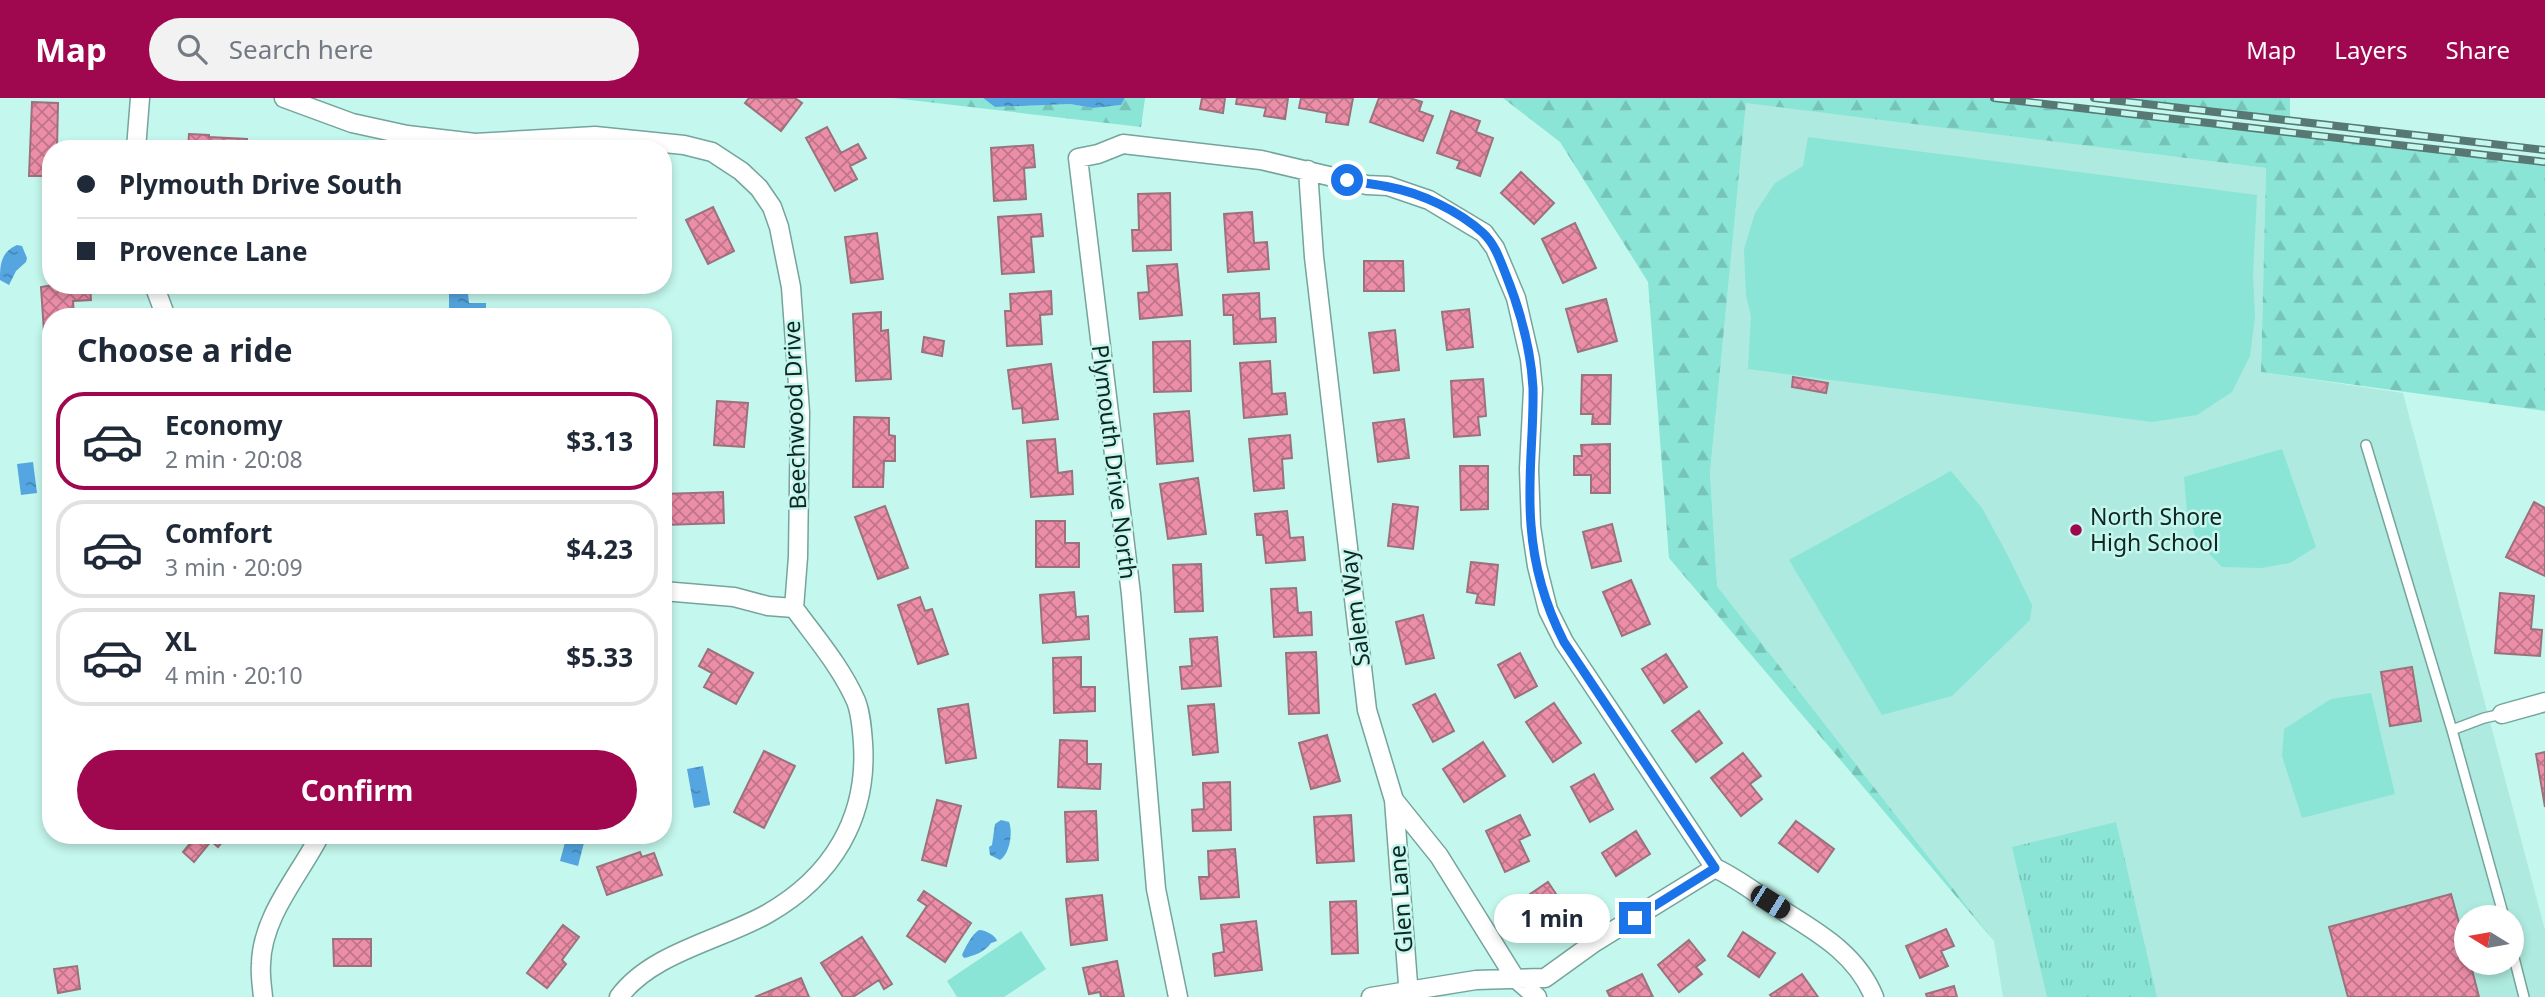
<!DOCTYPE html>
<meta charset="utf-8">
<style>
:root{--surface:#fff;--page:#f2f2f3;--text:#1f2937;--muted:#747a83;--line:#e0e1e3;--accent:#9f084f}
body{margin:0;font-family:"Noto Sans",sans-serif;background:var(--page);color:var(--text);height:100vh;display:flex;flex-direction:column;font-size:26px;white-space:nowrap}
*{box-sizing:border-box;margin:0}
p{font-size:23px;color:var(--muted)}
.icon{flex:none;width:38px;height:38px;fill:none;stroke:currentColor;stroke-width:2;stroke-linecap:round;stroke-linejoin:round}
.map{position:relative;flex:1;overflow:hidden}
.panel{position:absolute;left:42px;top:210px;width:630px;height:536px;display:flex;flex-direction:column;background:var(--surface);border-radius:28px;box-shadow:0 4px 10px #0003}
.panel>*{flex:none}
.banner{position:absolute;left:42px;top:42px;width:630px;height:154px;border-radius:28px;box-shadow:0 4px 10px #0003;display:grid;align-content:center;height:154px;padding:0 35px;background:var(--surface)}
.needle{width:46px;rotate:281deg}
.buttons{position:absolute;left:2454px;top:807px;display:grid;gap:14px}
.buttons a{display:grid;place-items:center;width:70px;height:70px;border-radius:50%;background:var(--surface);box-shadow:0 4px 10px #0003;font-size:35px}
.end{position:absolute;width:32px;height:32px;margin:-16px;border:9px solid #1a73e8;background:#fff;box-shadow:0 0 0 4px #fff}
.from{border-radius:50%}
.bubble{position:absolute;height:49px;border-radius:24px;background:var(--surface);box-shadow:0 4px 10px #0003;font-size:23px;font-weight:700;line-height:49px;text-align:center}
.car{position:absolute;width:21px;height:42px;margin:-21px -10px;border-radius:9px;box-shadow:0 0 5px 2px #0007;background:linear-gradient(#222 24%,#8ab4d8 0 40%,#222 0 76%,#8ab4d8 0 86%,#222 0)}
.banner b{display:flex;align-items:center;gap:24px;height:66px;font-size:26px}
.banner b+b{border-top:2px solid var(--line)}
.banner i{width:18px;height:18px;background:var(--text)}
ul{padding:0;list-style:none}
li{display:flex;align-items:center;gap:21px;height:98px;margin:0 14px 10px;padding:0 21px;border:4px solid var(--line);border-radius:28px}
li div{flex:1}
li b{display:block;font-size:26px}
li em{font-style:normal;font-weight:700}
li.active{border-color:var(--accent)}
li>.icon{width:63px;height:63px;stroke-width:1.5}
h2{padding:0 35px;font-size:32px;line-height:84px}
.primary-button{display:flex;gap:14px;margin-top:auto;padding:14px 35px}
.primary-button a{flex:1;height:80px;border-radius:42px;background:var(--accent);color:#fff;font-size:28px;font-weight:700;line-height:80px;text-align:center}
header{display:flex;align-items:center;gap:42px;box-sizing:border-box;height:98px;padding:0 35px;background:var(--accent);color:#fff}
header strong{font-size:33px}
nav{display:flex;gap:38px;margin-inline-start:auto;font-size:24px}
.search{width:490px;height:63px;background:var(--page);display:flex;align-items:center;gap:18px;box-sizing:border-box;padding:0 24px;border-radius:38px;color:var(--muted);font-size:26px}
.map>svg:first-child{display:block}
.built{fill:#aeeadf;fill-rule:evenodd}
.green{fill:#8ae5d6}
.forest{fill:url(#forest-firs)}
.park{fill:url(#park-tufts)}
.water{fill:url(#water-ripples)}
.building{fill:url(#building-cross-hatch);stroke:#9b727c;stroke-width:2}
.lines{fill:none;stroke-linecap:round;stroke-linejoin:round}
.service-casing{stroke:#74a49c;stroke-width:12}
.minor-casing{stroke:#74a49c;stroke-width:21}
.service{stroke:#fff;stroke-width:9}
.minor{stroke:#fff;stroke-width:18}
.rail-casing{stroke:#587873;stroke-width:8}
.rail{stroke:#c4f7ed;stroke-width:5;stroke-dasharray:16;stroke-linecap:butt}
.route{stroke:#1a73e8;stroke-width:9}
.poi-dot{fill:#9f084f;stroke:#c4f7ed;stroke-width:2.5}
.labels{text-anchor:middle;stroke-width:5;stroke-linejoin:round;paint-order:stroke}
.street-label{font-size:23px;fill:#112522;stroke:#c4f7ed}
.poi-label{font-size:23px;fill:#112522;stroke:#c4f7ed;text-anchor:start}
</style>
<header>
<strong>Map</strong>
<div class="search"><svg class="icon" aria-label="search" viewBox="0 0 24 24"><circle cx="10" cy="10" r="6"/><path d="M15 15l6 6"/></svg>Search here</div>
<nav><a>Map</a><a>Layers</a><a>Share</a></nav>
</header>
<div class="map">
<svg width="2545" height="899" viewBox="0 0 2545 899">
<defs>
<pattern id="forest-firs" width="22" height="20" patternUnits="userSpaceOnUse" patternTransform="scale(1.75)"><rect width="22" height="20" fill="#8ae5d6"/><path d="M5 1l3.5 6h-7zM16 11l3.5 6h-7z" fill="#76c4b7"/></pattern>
<pattern id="park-tufts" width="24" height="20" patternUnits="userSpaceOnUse" patternTransform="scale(1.75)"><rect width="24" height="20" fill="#8ae5d6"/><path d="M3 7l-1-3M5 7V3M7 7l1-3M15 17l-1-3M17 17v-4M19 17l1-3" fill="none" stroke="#76c4b7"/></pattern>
<pattern id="water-ripples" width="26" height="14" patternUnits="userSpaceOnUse" patternTransform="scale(1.75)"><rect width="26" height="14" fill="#54a5e0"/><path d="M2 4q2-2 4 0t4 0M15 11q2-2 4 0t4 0" fill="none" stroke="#4486b5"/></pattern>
<pattern id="building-cross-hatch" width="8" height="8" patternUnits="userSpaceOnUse" patternTransform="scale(1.75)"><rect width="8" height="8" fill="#ed8ea9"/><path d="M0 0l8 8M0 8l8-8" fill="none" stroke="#bf7489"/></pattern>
</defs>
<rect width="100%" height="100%" fill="#c4f7ed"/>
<!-- built -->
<path class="built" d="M1746,4L2266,70L2261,274L2403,295L2545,832V899H2003L1994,843L1717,488L1710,375ZM2466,819H2511V864H2466Z"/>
<!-- green -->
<path class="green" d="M1808,39L2257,97L2253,177L2255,218L2250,258L2232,294L2197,317L2152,324L1748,271L1751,218L1746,197L1744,151L1755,115L1775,85L1803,68Z
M2282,351L2316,449L2290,465L2261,470L2222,469L2197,443L2187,415L2184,379Z
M1951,373L1982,410L2007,456L2032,507L2030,522L1952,598L1882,617L1789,462Z
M2371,595L2395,696L2302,720L2282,658L2284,631L2331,601Z
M1021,833L1046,871L1004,899H957L947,883Z"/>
<!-- forest -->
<path class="forest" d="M893,0H983L995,9L1070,6L1093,10L1121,7L1125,0H1145L1141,29Z
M1503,0H1994L2545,64V313L2261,274L2266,70L1746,5L1710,375L1717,488L1994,843L1669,460L1648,184L1560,44Z
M2102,0H2290V23Z"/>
<!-- park -->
<path class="park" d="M2116,724L2157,899H2047L2012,749Z"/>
<!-- water -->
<path class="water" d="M983,0H1125L1121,7L1093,10L1070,6L995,9Z
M17,147L22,148L27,160L26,164L16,173L9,187L0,182C0,166 1,154 17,147Z
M468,195L469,205H486V219H449V196Z
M33,364L37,395L21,397L17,366Z
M703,668L710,707L694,710L687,671Z
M1001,722L1009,724C1013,734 1010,756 1000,762L990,757L989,749L992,747L995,726Z
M567,737H586L578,768L560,763Z
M979,832C986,832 996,838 997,843L991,845C985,854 973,858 964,860L962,857C965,850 972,836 979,832Z"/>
<!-- building -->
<path class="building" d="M749,0H795L802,5L781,33L745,5Z
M1202,0H1225L1223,15L1200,11Z
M1237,0H1288L1285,21L1264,18L1266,10L1236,6Z
M1301,0H1353L1348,27L1326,24L1327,15L1299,10Z
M1379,0H1410L1422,4L1419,13L1433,18L1423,43L1370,24Z
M32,4L58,5L57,51H51V78H29Z
M1451,13L1480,23L1476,34L1493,40L1480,78L1457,70L1460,63L1437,55Z
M827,29L841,55L858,46L866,60L850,68L857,81L835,93L806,40Z
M189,36L209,37V39L247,41V51H188Z
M1033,47L1035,69L1024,70L1026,101L994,103L991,50Z
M1521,74L1554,105L1534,126L1501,95Z
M1170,95L1171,152L1133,153L1132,132H1139L1138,96Z
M713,109L734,153L708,166L686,122Z
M1252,114L1254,145L1267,144L1269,171L1228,174L1224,116Z
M1041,116L1043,138L1031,139L1034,174L1002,176L998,119Z
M1575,125L1596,170L1563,185L1542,141Z
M877,135L883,181L851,185L845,139Z
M1364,163H1403L1404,193H1364Z
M1177,166L1182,217L1140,221L1138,195L1149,194L1147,168Z
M53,187H90L91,202L73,203L74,219H51V233L44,234L41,189Z
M1051,193L1052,216L1040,217L1042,246L1007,248L1005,213H1011L1010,196Z
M1259,195L1260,221L1275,220L1276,244L1234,246L1233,217H1224L1223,197Z
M1606,201L1617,243L1578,254L1566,211Z
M1469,211L1473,249L1447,252L1442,214Z
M881,214V233L888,232L891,281L856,283L853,216Z
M1395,232L1399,272L1374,275L1369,235Z
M924,239L944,243L942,258L922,254Z
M1190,243L1191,293L1154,294L1153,244Z
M1270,263L1272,296L1285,295L1287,316L1244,320L1240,265Z
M1051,266L1058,321L1023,325L1022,310L1013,311L1008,272Z
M1582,277H1611L1610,326H1592L1593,316H1581Z
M1793,279L1828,285L1826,295L1792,289Z
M1483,281L1486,318L1478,319L1480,337L1454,339L1451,283Z
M717,303L748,305L744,349L714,347Z
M1189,313L1193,363L1157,366L1154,316Z
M854,319L889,320V337L895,338V363H884L883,389H853Z
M1404,321L1409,360L1378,364L1373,325Z
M1290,337L1292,360L1282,361L1284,390L1254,393L1249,341Z
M1055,341L1058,375L1072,373L1073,396L1031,399L1027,343Z
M1610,346V395H1591V377H1574V358H1582L1581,347Z
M1460,368H1488V411L1461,412Z
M1198,380L1206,436L1168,441L1160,386Z
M723,394L724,425L663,427V396Z
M2534,404L2545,410V478L2506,459Z
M1393,406L1418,409L1413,451L1388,448Z
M885,408L908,470L878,481L855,419Z
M1287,413L1290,440L1303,439L1305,462L1266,465L1263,437H1257L1255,416Z
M1036,423H1065V445H1079V469H1036Z
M1612,426L1621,463L1592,470L1583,434Z
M1471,464L1498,467L1494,507L1476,505L1478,496L1467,494Z
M1201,466L1203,513L1175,514L1173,467Z
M1631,482L1650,526L1622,538L1603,494Z
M1296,490L1298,515L1311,514L1312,537L1274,539L1271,491Z
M1074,494L1076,519L1088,518L1089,541L1043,545L1040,497Z
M2500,495L2534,498L2531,531L2542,532L2540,558L2495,555Z
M920,499L925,513L932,511L948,556L918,566L898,507Z
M1423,517L1434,560L1406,566L1396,524Z
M1217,539L1221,588L1182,591L1180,569L1192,568L1190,541Z
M708,551L753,575L736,606L704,589L712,575L699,568Z
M1316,554L1319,615L1289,616L1286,555Z
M1520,555L1537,588L1515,600L1498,567Z
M1666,556L1687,589L1664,605L1642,571Z
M1081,559V589H1095V613L1054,615L1053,560Z
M2412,569L2421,623L2390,628L2381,574Z
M1435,596L1454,633L1433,644L1413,607Z
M1554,605L1581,645L1553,664L1526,624Z
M968,606L976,660L946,665L938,611Z
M1214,606L1218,654L1193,657L1188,608Z
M1699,613L1722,645L1696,664L1672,633Z
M1327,637L1340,683L1311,691L1299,645Z
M1060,642L1087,643V666H1101L1100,691L1058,689Z
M1483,644L1505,678L1464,704L1443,671Z
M764,653L795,668L764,730L734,714Z
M2545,654V709L2536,656Z
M1743,655L1761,678L1750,686L1762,701L1741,718L1711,680Z
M1594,676L1613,711L1590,724L1571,689Z
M1230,684L1231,732L1193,733L1192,712L1204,711L1203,685Z
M937,702L961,708L946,768L922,762Z
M1096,713L1098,762L1067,764L1065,714Z
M1351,717L1354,763L1317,765L1314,719Z
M1520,717L1530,737L1519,742L1529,763L1505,774L1486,733Z
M1796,723L1834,751L1818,774L1779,745Z
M1636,733L1650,756L1616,778L1602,755Z
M197,737H228L218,749L211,743L194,764L183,754Z
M1235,751L1239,799L1201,801L1199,779H1209L1208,753Z
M640,754L642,759L654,755L662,777L607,797L597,769Z
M1548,784L1566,811L1535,831L1517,805Z
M924,793L971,825L945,864L907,838L927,808L918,802Z
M2451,796L2466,850V864H2470L2479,899H2348L2329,829Z
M1102,797L1107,842L1071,847L1066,801Z
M1356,803L1358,855L1332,856L1330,804Z
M1256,823L1262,872L1215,878L1213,856L1224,854L1221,827Z
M563,827L579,839L562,862L566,866L547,890L527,875Z
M1946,831L1954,848L1941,853L1948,868L1920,880L1906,848Z
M1743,834L1775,855L1759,879L1728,858Z
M862,839L892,886L884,891L879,882L853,899H843L821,865Z
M333,841H371V868H334Z
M1689,842L1705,862L1696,869L1702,876L1679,894L1658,867Z
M1117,863L1124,899H1101L1100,894L1089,896L1083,870Z
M77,868L80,891L58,895L54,871Z
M1642,876L1653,899H1610L1607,893Z
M1802,876L1818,899H1772L1770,897Z
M801,880L809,899H755Z
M1954,888L1957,899H1927L1926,896Z"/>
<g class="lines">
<defs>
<path id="service" d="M2366,347L2452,632L2504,819
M2452,632L2484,620L2502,616
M2511,848L2524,899"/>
<path id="minor" d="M284,0L352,25L407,37L475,45L595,38L684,47L712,54L741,73L759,90L772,109L779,129L791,189L800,314L798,459L794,510C816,540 841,569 856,603C861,616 862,631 863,645C868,720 832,779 767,816C721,842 651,855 619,899
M136,51L140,0
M1308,72L1314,159L1367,612L1394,702L1439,758L1515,880L1537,899
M154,187L166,219
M663,493L734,499L768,508L794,510
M2502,616L2545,604
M1394,702L1409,899
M263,899C262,888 260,877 261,866C262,818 299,778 320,737
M1178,899L1156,791L1131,496L1078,60L1098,56L1123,46L1261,62L1367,87L1388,88L1429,102L1484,135L1495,150L1516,200L1530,261L1533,291L1529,371L1531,428L1537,468L1548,512L1564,544L1715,770C1736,780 1752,792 1771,805C1811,831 1855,852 1874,899
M1371,899L1476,882L1545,880L1595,844L1715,770"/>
</defs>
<!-- service casing -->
<use href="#service" class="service-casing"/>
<!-- minor casing -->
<use href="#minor" class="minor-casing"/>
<!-- service -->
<use href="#service" class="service"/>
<!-- minor -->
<use href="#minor" class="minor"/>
<defs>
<path id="rail" d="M1994,0L2545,64
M2094,0L2545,52"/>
</defs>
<!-- rail casing -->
<use href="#rail" class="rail-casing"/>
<!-- rail -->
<use href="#rail" class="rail"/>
</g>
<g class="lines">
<!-- route -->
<path class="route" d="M1347,82C1361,85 1375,86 1389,89C1421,95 1459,113 1483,135C1495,146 1500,162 1506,177C1520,212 1531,251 1533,290C1534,335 1527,380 1531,427C1534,469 1545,507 1564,544L1715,770L1635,820"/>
</g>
<!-- markers -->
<circle class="poi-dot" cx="2076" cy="432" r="7"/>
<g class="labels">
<!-- street labels -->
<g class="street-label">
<text transform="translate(795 317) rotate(-92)" y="8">Beechwood Drive</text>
<text transform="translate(1114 364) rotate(83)" y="8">Plymouth Drive North</text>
<text transform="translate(1355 510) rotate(-97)" y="8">Salem Way</text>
<text transform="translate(1401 801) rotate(-94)" y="8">Glen Lane</text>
</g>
<!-- poi labels -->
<g class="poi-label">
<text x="2090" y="427">North Shore<tspan x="2090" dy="26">High School</tspan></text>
</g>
</g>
</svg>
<div class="buttons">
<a><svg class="needle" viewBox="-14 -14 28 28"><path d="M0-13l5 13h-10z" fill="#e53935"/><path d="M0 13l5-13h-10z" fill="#747a83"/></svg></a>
</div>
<i class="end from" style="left:1347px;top:82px"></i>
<i class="end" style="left:1635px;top:820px"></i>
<div class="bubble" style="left:1494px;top:796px;width:116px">1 min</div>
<i class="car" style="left:1770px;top:804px;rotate:122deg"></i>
<div class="banner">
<b><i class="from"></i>Plymouth Drive South</b>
<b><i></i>Provence Lane</b>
</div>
<section class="panel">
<h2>Choose a ride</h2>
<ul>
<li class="active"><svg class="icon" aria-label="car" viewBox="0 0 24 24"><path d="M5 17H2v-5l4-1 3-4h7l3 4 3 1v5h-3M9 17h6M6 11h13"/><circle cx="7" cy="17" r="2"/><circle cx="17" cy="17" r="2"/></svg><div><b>Economy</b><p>2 min · 20:08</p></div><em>$3.13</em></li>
<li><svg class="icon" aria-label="car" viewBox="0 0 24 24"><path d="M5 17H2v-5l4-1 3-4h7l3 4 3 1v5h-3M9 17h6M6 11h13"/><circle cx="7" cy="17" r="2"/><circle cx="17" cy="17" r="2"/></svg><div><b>Comfort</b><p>3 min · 20:09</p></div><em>$4.23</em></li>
<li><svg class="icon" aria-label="car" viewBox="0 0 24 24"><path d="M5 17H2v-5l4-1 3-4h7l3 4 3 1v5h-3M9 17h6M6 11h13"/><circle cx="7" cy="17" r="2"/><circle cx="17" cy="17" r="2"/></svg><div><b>XL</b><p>4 min · 20:10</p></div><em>$5.33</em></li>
</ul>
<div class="primary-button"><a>Confirm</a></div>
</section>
</div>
